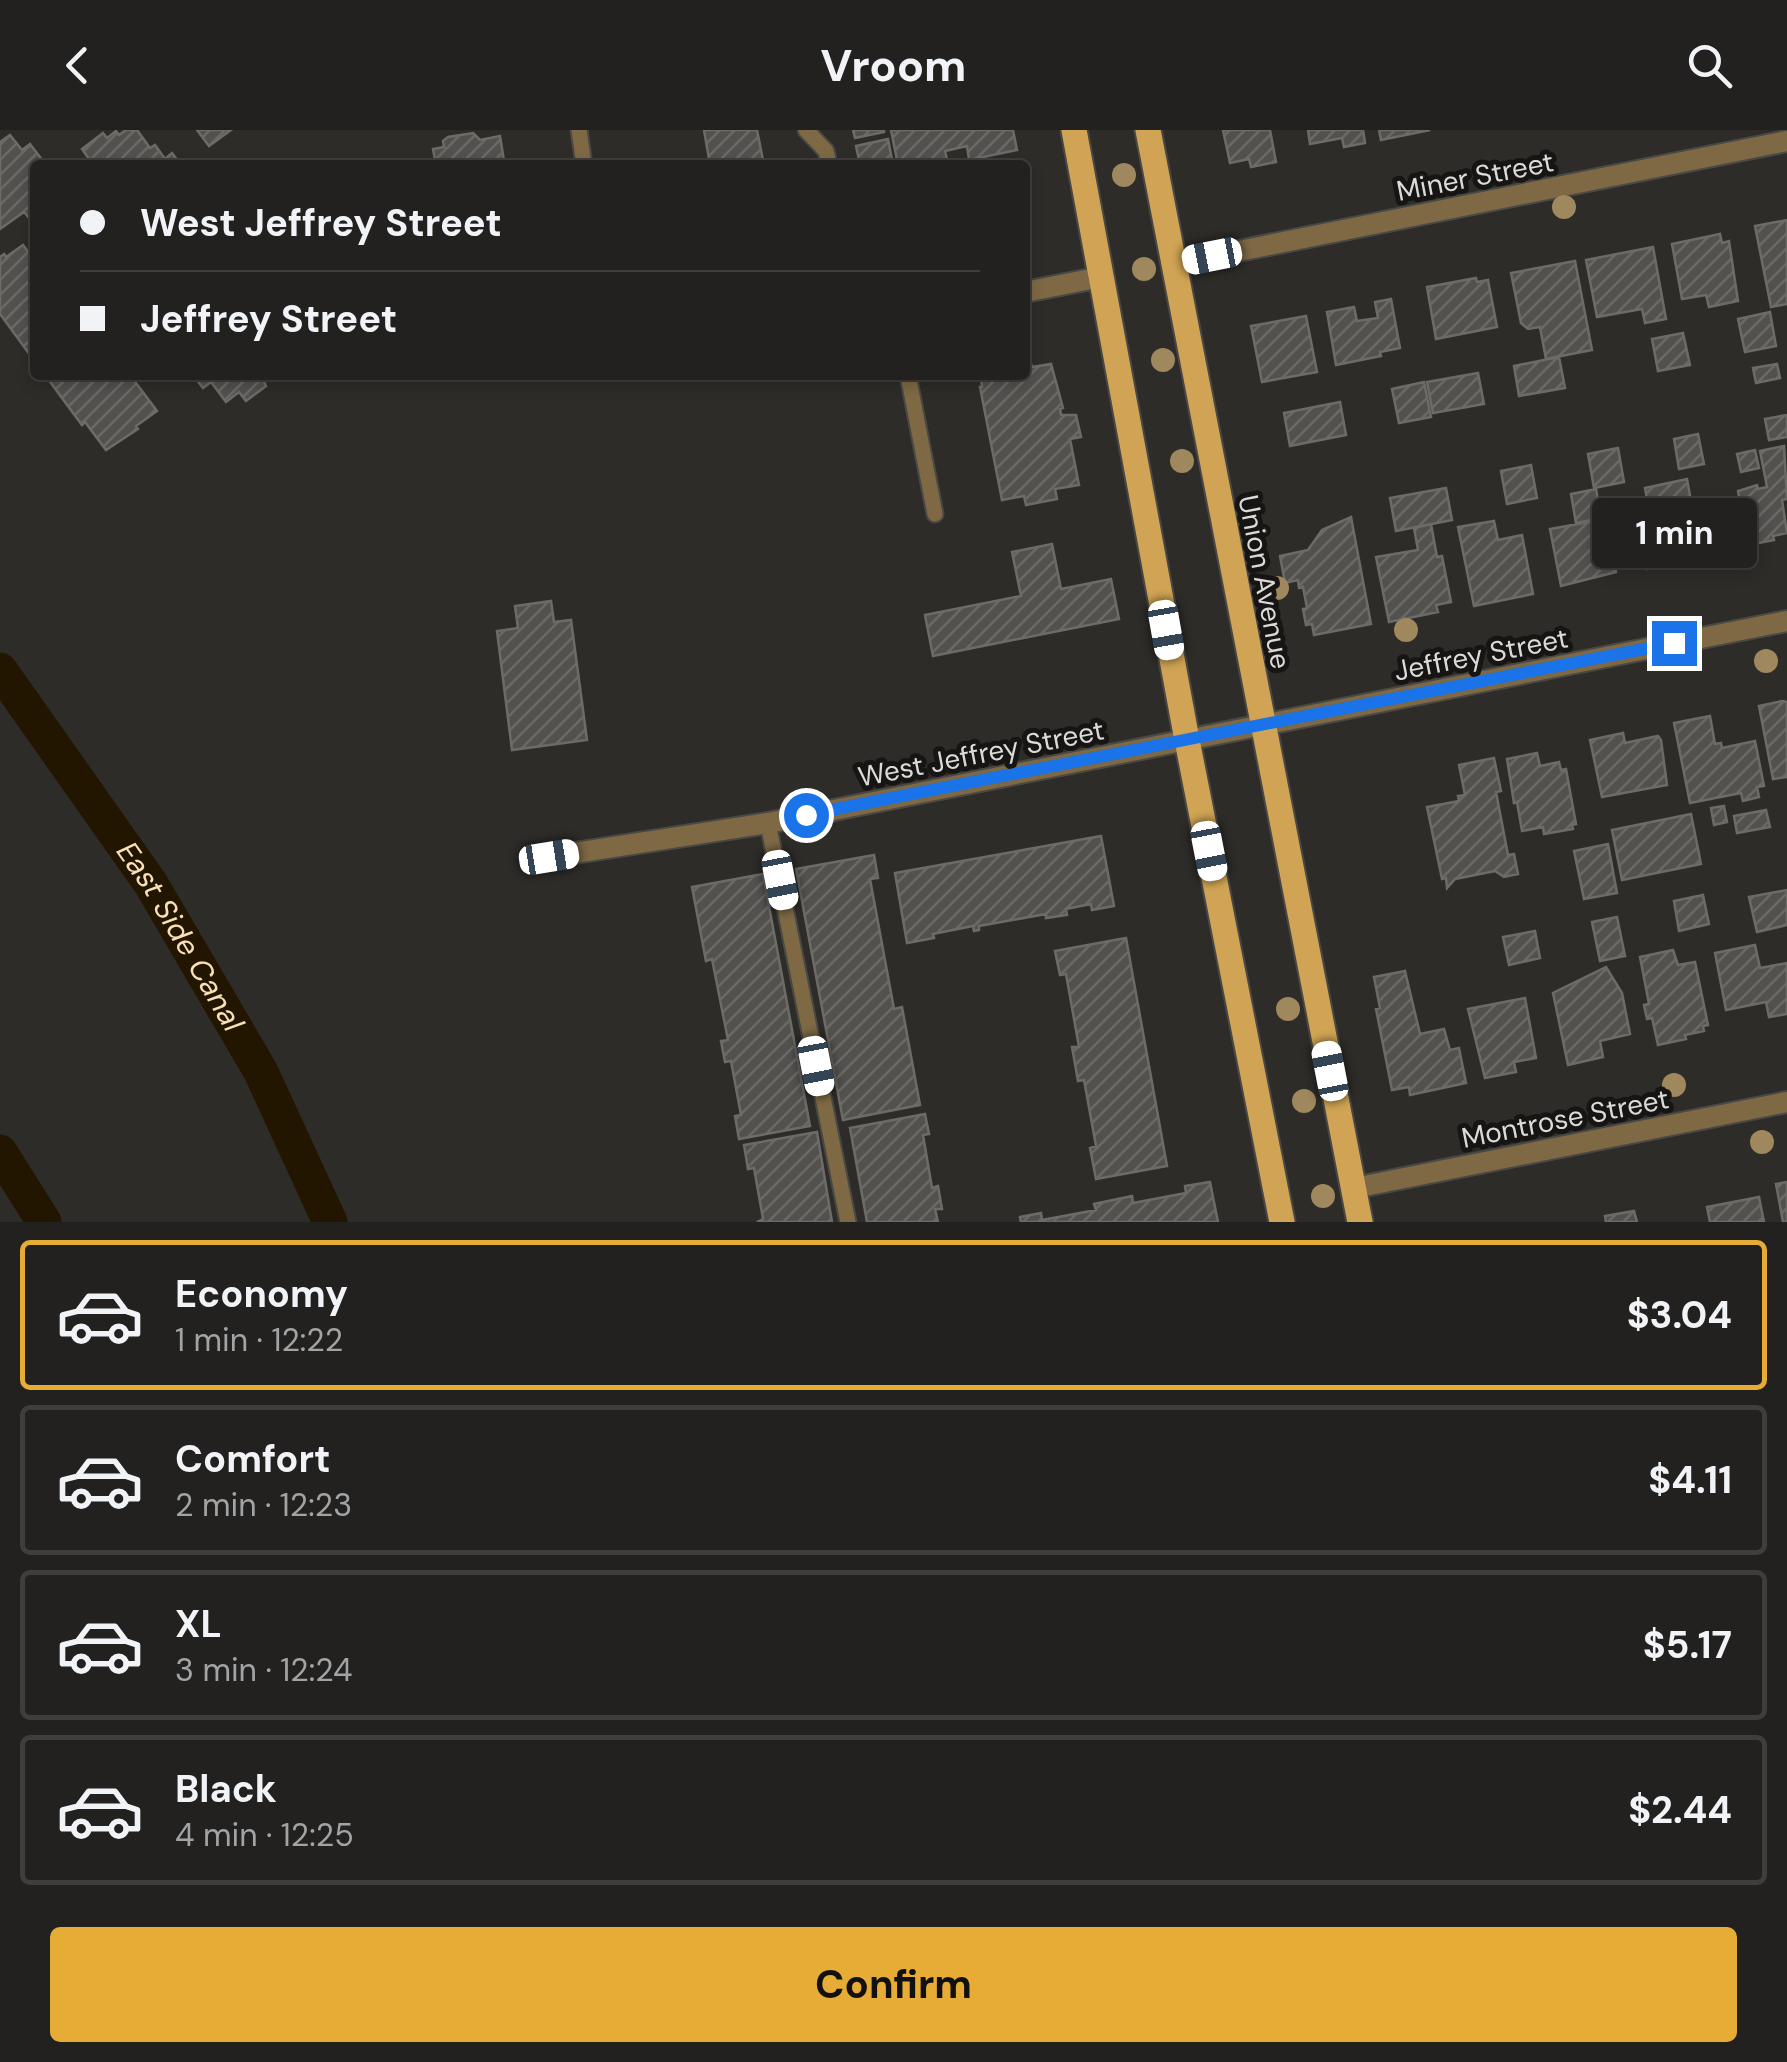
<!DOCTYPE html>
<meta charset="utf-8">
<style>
:root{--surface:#22211f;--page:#2a2928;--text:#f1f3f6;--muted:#a2a3a4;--line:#3f3e3d;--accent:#e7ac36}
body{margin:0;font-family:"DM Sans",sans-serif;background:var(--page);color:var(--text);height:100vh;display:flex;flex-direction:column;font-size:38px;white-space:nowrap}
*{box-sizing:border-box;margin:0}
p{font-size:32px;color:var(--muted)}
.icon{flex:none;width:55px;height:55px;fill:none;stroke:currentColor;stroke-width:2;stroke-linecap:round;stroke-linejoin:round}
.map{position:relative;height:1092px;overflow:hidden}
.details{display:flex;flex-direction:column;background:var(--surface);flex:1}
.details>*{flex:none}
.guide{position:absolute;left:30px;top:30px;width:1000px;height:220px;border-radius:10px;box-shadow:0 5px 15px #0003,0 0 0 2px var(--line);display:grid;align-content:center;height:220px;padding:0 50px;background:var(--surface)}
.end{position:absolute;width:45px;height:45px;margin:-22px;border:12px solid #1a73e8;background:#fff;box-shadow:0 0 0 5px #fff}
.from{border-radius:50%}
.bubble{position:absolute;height:70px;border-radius:10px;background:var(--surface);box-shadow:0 5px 15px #0003,0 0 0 2px var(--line);font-size:32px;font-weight:700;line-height:70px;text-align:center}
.car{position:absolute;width:30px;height:60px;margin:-30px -15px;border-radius:12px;box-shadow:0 0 8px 2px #0007;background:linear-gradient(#fff 24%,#345 0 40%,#fff 0 76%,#345 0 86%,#fff 0)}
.guide b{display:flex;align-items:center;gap:35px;height:95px;font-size:38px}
.guide b+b{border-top:2px solid var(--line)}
.guide i{width:25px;height:25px;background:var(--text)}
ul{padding:18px 0 0;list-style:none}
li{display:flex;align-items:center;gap:30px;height:150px;margin:0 20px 15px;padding:0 30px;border:5px solid var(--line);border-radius:10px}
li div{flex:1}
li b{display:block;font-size:38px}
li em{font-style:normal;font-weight:700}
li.on{border-color:var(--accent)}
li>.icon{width:90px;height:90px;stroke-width:1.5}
.cta{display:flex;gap:20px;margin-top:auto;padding:20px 50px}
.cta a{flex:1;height:115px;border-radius:10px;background:var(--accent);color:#111;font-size:40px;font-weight:700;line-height:115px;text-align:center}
header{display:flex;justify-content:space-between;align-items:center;height:130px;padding:0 50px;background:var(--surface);font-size:45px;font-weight:700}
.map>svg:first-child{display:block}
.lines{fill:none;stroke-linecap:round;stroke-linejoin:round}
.canal{stroke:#231601;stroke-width:35}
.building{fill:url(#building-hatch);stroke:#6d6b68;stroke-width:2.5}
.service-casing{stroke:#4a4845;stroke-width:19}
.minor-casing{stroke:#4a4845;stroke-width:24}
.primary-casing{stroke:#4a4845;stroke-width:29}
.service{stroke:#7e6944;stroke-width:15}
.minor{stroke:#7e6944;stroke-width:20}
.primary{stroke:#d0a454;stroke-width:25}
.tree{fill:#9f875e}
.route{stroke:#1a73e8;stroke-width:12}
.labels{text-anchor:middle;stroke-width:10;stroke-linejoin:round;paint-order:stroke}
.street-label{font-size:28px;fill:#dbdad8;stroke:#161513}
.water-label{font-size:30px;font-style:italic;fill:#f9e0b7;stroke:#161513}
</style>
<header><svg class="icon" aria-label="back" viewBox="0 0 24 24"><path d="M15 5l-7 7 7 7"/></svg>Vroom<svg class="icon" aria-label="search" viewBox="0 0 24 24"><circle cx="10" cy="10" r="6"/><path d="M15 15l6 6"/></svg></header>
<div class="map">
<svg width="1787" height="1092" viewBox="0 0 1787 1092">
<defs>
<pattern id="building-hatch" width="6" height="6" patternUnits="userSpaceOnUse" patternTransform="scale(2.5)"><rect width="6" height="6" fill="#53514e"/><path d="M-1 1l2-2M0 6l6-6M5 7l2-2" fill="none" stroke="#6b6967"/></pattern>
</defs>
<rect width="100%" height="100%" fill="#2e2c29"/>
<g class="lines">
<!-- canal -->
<g class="canal">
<path id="s1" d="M0,540L151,754L261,942L330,1092"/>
<path d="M0,1022L44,1092"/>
</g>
</g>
<!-- building -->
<path class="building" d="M126,0H137L150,18L155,15L165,29L172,23L181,35H81L89,29L82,19L103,3L107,8L116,1L119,5Z
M197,0H231L209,16Z
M704,0H757L764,35H710Z
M853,0H884V2L855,8Z
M891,0H1013L1017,20L969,30L967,16L945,21L948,34L953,35H898Z
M1223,0H1270L1276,32L1251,37L1249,29L1230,33Z
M1308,0H1363L1365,13L1344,17L1342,8L1310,14Z
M1379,0H1430L1381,10Z
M473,3L480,10L500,6L504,31L510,30V35H436L433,19L444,17L443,11L448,7Z
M10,5L22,20L30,14L46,35H35V83L29,88L24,82L0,99V12Z
M888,9L893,35H860L856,16Z
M1787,90V174L1771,177L1755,96Z
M1720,104L1722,113L1729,111L1738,171L1709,177L1706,165L1682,169L1672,114Z
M23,115L35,131L33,229L0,184V127L4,124L6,127Z
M1653,117L1666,189L1645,193L1642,179L1597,187L1586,130Z
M1575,131L1592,220L1546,229L1540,197L1528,199L1521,193L1511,143Z
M1476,148L1477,152L1488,150L1497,197L1436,209L1427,157Z
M1391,169L1400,218L1380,222L1381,226L1336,235L1327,182L1354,177L1357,191L1378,188L1375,172Z
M1770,182L1776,216L1745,222L1738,189Z
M1306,186L1317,242L1262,252L1251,196Z
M1683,203L1690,235L1658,241L1652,209Z
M1559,227L1565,258L1519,266L1514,236Z
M1031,234L1032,237L1051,234L1063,278L1060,279L1061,285H1076L1081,307L1070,309L1079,355L1055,359L1057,369L1026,375L1024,366L1002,370L980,257H982L981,248L1025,245V235Z
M1777,234L1780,248L1756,253L1753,238Z
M1478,243L1484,274L1433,283L1427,252Z
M45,245H130L157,281L136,296L138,299L106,320L85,292L82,295Z
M193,245H261L266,256L246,271L239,262L226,272L211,252L203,258Z
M1424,252L1431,287L1399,293L1392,259Z
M1340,272L1346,305L1290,316L1284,283Z
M1787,285V307L1769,310L1765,289Z
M1698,304L1704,334L1679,339L1674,309Z
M1784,316L1787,369L1782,370L1787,403L1773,406L1774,410L1748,415L1738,361L1757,355L1758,359L1767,357L1760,321Z
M1618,318L1624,352L1594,358L1588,324Z
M1755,320L1759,338L1741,342L1737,324Z
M1531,335L1537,368L1507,374L1501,341Z
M1687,349L1700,421L1679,425L1681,432L1647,439L1635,377L1648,375L1645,358Z
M1446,358L1452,390L1396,401L1390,368Z
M1596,359L1601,388L1576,393L1571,364Z
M1351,387L1371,494L1314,505L1312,494L1306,495L1303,479L1307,478L1303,457L1299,458L1298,450L1285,453L1280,426L1308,420L1322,400Z
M1606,389L1616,442L1561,456L1550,399Z
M1494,391L1498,410L1522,405L1533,464L1474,476L1458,397Z
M1431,394L1437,427L1442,426L1451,472L1436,475L1438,482L1389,492L1376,427L1418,420L1414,398Z
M1052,414L1061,459L1111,449L1119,489L933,526L925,485L1021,466L1012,422Z
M551,471L554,492L571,490L587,610L512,620L497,501L518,498L515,476Z
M1782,571L1787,572V647L1773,649L1759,576Z
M1710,586L1715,614L1721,613L1722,618L1755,611L1764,656L1757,657L1759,667L1743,671L1741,663L1690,673L1674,593Z
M1623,603L1625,613L1658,606L1661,610L1667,655L1602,667L1590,610Z
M1537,623L1540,636L1559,632L1561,640L1566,639L1576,694L1572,695L1573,699L1544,704L1543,697L1522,701L1517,672L1514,673L1507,629Z
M1494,628L1501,661L1496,662L1508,725L1514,724L1518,744L1504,747L1495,741L1455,749L1447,758L1446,748L1442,749L1427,677L1459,671L1458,666L1465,665L1459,635Z
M1724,676L1727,692L1714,695L1711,678Z
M1766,680L1770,697L1737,703L1734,686Z
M1691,684L1701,734L1622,750L1612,700Z
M1101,706L1114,776L1092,780L1091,774L1066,779L1067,785L1046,788V784L979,796V800L974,801L973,796L933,804L934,808L907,813L895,743Z
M1608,714L1617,763L1584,769L1574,721Z
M874,725L878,748L870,749L894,879L902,877L920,975L843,990L796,739Z
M763,744L810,996L739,1009L735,986L741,985L731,931L725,932L721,911L728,910L712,829L706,831L692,757Z
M1787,760V795L1757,802L1749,767Z
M1703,765L1709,794L1679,801L1674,771Z
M1617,787L1625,826L1600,831L1592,792Z
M1535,801L1540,828L1509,835L1503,807Z
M1126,808L1167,1036L1096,1049L1090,1018L1096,1016L1084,950L1078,951L1072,917H1079L1066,844L1060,845L1055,821Z
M1755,815L1760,838L1787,833V884L1769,887L1766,872L1726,880L1715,823Z
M1673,820L1678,835L1695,832L1708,895L1703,896L1704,901L1685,905L1686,909L1658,915L1652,888L1647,889L1644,875L1649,874L1640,827Z
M1606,837L1622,863L1630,904L1600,911L1603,927L1568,935L1553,863Z
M1405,841L1420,904L1444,899L1450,920L1459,918L1466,953L1410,965L1409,957L1392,960L1376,879L1380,878L1374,847Z
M1525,868L1536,928L1514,932L1516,942L1485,948L1468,879Z
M925,984L929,1004L923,1005L932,1058L938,1056L942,1079H935L938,1092H867L850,998Z
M817,1002L832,1092H757L763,1089L754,1038L748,1039L744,1015Z
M1210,1052L1218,1092H1021L1020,1087L1041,1083L1042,1090L1096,1080L1094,1074L1132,1066L1133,1073L1186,1063L1185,1056Z
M1787,1052V1092H1783L1776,1054Z
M1759,1067L1764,1092H1710L1707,1077Z
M1634,1081L1637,1092H1606L1605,1086Z"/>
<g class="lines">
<defs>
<path id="service" d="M579,0L584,35
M806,0L826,21L829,35
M908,245L935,384
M768,693L848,1092"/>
<path id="minor" d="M1174,134L1787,11
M1025,162L1101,147
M549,727L768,693L1787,491
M1354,1058L1787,972"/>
<path id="primary" d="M1074,0L1187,610L1282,1092
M1148,0L1360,1092"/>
</defs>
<!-- service casing -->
<use href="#service" class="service-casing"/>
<!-- minor casing -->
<use href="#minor" class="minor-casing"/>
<!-- primary casing -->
<use href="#primary" class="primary-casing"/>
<!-- service -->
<use href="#service" class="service"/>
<!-- minor -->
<use href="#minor" class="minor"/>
<!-- primary -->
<use href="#primary" class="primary"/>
</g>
<!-- trees -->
<g class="tree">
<circle cx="1124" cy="45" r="12"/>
<circle cx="1564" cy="77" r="12"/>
<circle cx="1144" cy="139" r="12"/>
<circle cx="1163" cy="230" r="12"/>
<circle cx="1182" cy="331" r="12"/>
<circle cx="1277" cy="458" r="12"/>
<circle cx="1406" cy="500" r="12"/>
<circle cx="1766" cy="531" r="12"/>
<circle cx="1288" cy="879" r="12"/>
<circle cx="1674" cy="955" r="12"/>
<circle cx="1304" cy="971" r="12"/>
<circle cx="1762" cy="1012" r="12"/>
<circle cx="1323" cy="1066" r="12"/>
</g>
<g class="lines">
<!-- route -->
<path class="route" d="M806,685L1674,513"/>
</g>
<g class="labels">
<!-- street labels -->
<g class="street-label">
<text transform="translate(1475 46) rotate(-11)" y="10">Miner Street</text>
<text transform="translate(1265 452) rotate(79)" y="10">Union Avenue</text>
<text transform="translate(1481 524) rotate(-11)" y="10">Jeffrey Street</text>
<text transform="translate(981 623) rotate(-11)" y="10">West Jeffrey Street</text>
<text transform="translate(1565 988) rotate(-11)" y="10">Montrose Street</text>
</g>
<!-- water labels -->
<g class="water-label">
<text dy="10" stroke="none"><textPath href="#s1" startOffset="322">East Side Canal</textPath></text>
</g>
</g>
</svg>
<i class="end from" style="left:806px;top:685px"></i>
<i class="end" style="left:1674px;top:513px"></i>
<div class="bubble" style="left:1592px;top:368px;width:165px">1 min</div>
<i class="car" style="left:1212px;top:126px;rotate:259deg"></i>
<i class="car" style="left:1166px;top:500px;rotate:170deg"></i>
<i class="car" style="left:1209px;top:721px;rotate:169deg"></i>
<i class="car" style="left:549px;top:727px;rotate:81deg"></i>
<i class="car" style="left:780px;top:750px;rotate:169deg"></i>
<i class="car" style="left:816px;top:936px;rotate:169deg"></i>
<i class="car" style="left:1330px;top:941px;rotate:349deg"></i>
<div class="guide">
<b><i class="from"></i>West Jeffrey Street</b>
<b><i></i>Jeffrey Street</b>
</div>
</div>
<section class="details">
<ul>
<li class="on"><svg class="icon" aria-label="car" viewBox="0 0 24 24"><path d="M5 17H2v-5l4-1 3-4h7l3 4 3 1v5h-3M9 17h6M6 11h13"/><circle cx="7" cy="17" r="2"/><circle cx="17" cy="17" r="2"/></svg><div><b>Economy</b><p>1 min · 12:22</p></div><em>$3.04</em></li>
<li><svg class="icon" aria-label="car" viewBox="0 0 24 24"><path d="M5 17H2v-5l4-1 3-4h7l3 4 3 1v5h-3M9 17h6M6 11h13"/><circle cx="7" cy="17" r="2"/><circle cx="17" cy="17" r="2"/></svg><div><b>Comfort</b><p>2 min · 12:23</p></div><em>$4.11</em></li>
<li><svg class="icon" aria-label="car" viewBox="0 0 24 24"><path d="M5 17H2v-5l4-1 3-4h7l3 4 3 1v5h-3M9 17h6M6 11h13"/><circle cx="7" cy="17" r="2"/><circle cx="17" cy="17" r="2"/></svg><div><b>XL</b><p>3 min · 12:24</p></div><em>$5.17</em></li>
<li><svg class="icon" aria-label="car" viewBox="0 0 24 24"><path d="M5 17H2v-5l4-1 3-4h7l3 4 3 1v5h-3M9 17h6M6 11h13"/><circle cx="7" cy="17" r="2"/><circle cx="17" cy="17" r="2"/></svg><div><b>Black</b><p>4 min · 12:25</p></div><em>$2.44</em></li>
</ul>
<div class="cta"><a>Confirm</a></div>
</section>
